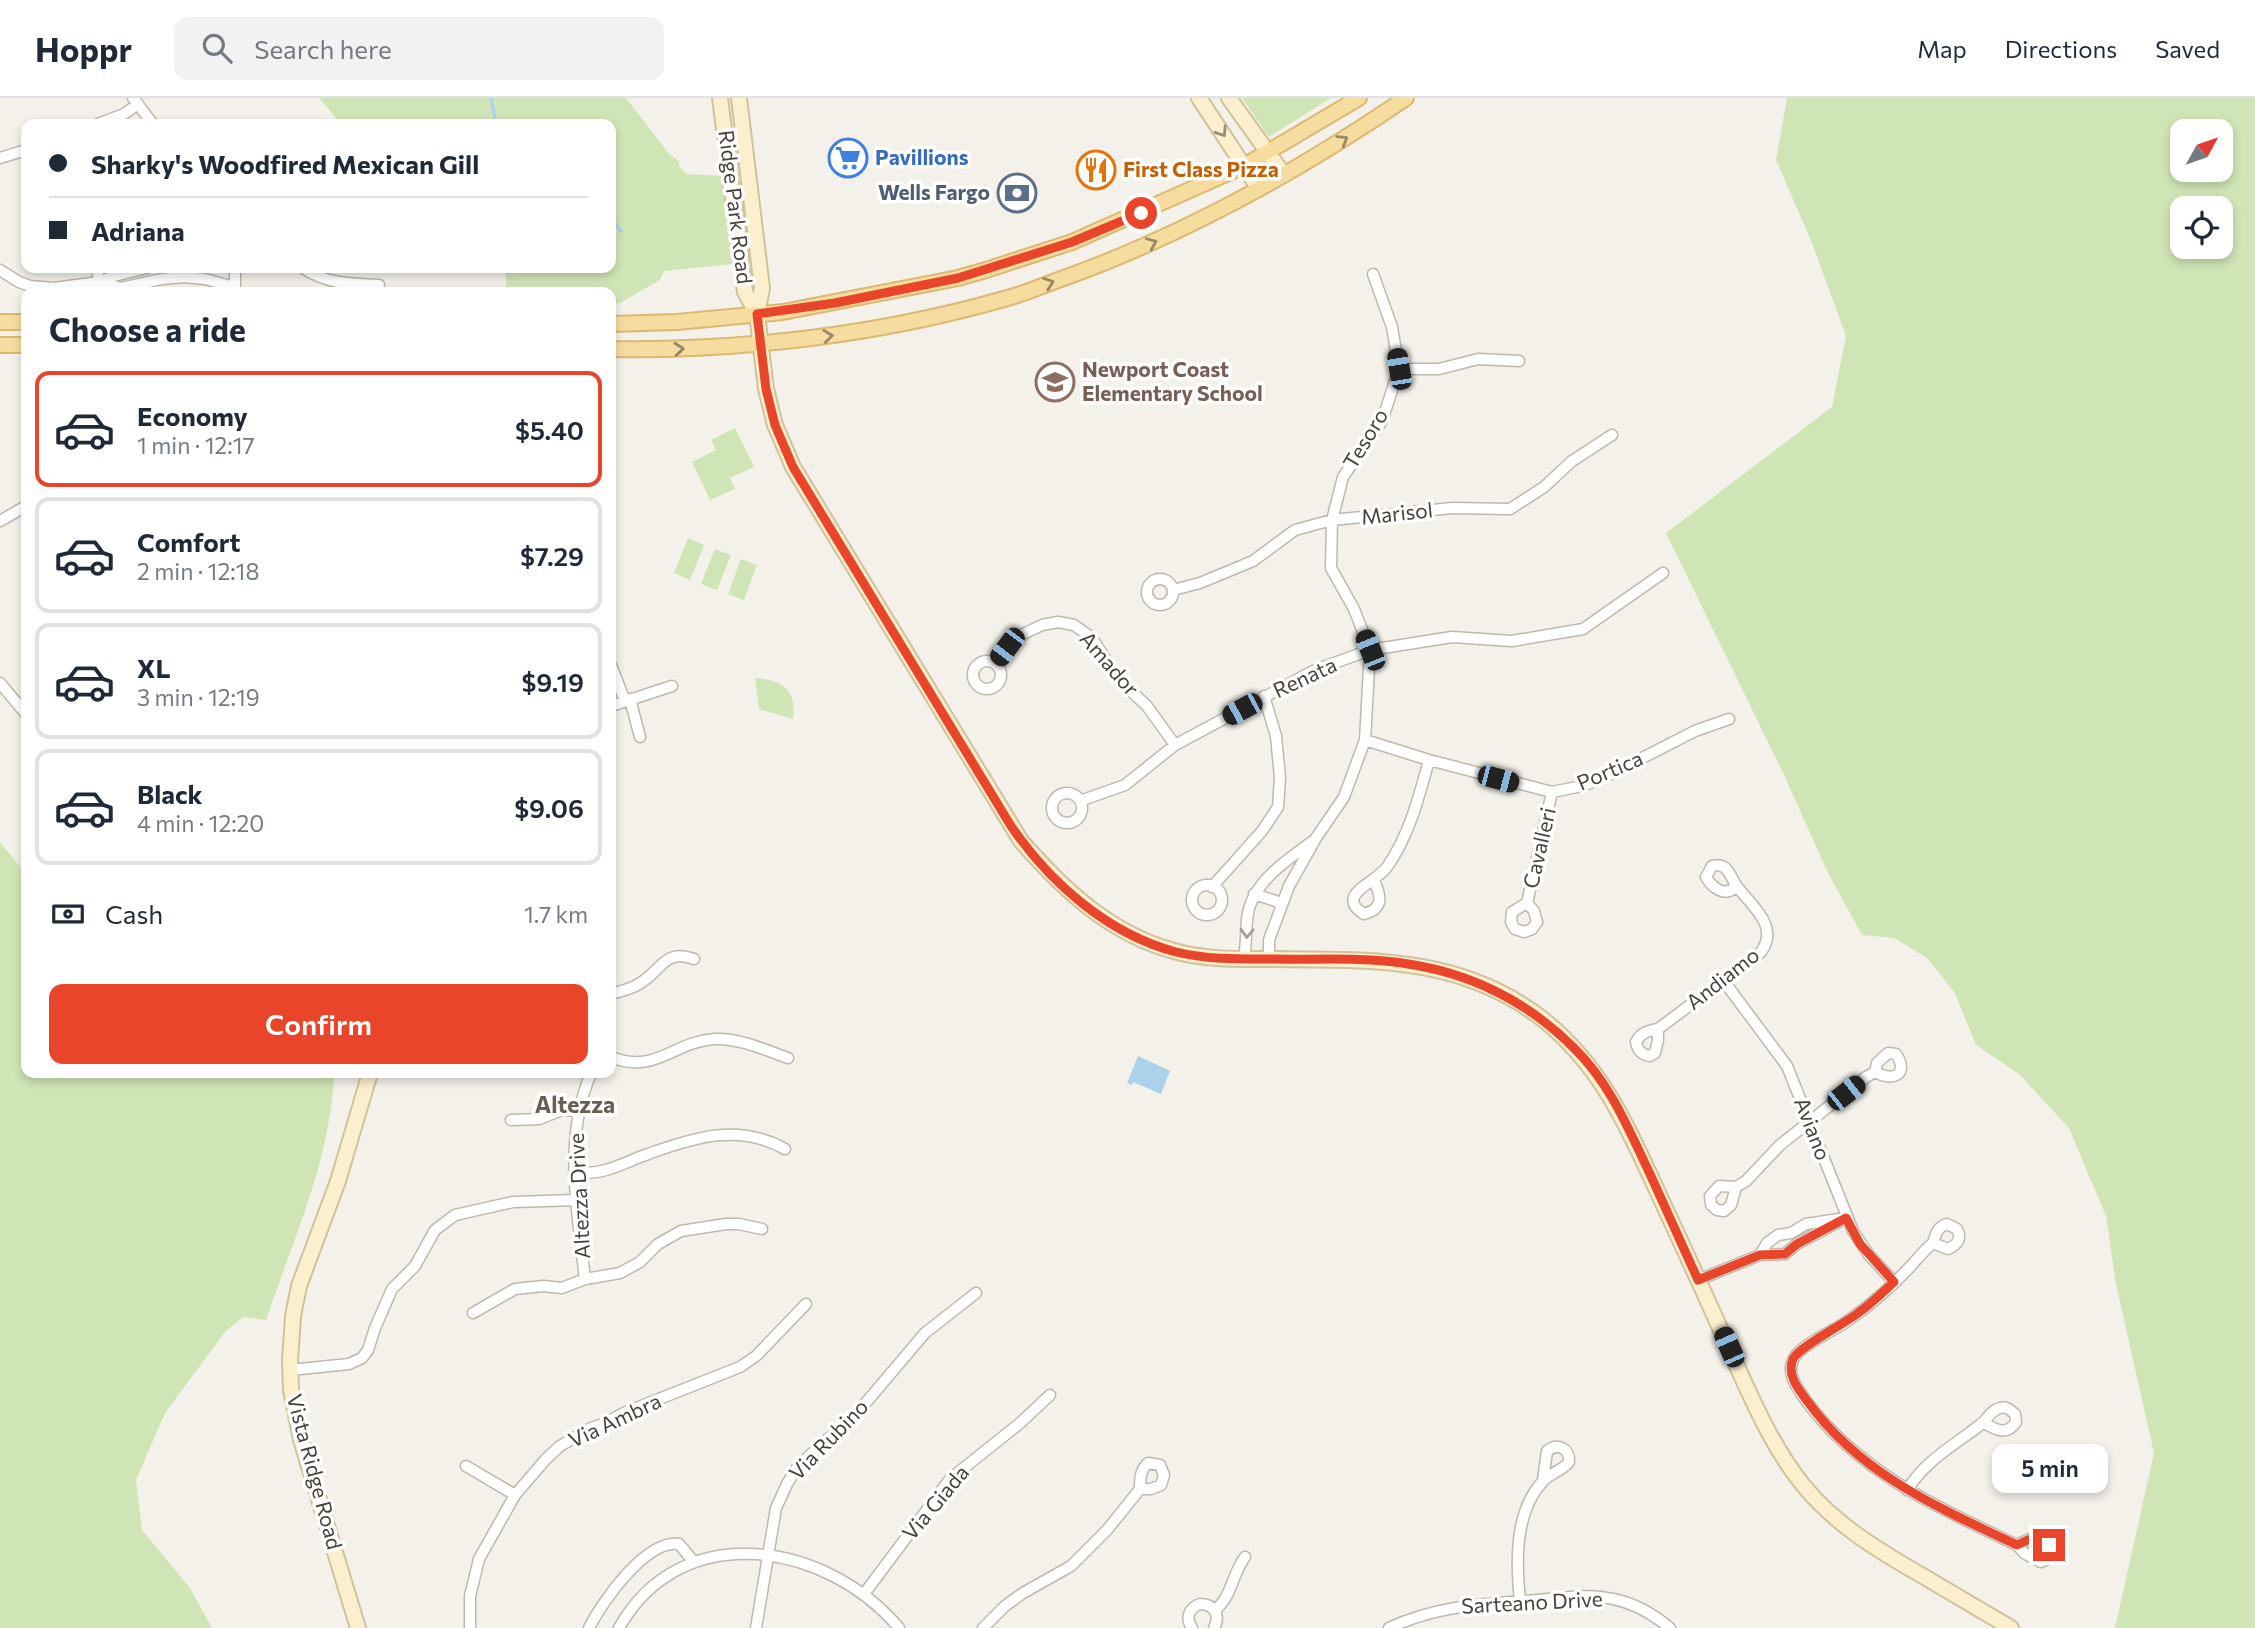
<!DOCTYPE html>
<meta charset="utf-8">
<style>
:root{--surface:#fff;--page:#f2f2f3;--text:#1f2937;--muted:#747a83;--line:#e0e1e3;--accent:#e9452b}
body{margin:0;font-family:Commissioner,sans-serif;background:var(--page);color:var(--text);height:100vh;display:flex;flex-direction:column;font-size:26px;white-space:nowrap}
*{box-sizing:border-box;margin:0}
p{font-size:23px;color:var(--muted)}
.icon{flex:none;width:38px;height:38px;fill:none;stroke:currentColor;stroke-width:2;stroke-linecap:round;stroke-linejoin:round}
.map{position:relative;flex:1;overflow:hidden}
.drawer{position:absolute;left:21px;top:189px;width:595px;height:791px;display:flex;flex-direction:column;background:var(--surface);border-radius:14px;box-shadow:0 4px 10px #0003}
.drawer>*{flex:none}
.top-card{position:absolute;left:21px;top:21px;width:595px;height:154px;border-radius:14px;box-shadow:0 4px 10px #0003;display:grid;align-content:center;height:154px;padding:0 28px;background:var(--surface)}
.needle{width:46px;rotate:50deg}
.fabs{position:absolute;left:2170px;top:21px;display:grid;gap:14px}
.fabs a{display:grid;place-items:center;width:63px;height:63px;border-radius:14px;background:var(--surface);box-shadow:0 4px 10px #0003;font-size:35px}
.end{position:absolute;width:32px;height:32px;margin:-16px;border:9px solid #e9452b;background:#fff;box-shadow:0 0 0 4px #fff}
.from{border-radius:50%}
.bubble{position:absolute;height:49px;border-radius:14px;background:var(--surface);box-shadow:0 4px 10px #0003;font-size:23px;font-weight:600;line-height:49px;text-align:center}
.car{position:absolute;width:21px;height:42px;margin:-21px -10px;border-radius:9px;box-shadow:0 0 5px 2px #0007;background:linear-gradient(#222 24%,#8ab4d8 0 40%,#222 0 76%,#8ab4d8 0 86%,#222 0)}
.top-card b{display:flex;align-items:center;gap:24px;height:66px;font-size:26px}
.top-card b+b{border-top:2px solid var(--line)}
.top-card i{width:18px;height:18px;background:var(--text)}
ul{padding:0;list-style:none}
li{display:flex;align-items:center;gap:21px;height:116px;margin:0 14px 10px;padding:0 14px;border:4px solid var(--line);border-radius:14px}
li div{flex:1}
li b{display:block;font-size:26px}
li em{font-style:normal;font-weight:600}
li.on{border-color:var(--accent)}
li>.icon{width:63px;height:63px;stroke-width:1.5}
h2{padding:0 28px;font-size:32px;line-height:84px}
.pay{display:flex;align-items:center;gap:18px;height:77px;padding:0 28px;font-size:26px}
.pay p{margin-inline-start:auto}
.primary-button{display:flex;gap:14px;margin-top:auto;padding:14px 28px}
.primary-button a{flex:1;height:80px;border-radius:14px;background:var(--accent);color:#fff;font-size:28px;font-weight:600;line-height:80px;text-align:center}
header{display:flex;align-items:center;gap:42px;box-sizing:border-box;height:98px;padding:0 35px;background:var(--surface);border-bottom:2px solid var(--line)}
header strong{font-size:33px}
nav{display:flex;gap:38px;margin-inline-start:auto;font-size:24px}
.search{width:490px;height:63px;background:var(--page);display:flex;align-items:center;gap:18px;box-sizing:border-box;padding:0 24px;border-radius:14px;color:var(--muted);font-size:26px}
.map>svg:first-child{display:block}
.green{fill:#d0e5b6;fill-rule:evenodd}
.water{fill:#abd2eb}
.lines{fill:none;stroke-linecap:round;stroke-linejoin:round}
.stream{stroke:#abd2eb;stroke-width:3.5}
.street-casing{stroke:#bfb8ad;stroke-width:13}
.secondary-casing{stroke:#d0c29d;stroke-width:18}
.primary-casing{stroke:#dbb971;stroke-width:18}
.street{stroke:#fff;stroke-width:10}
.secondary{stroke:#fbefcd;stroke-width:14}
.primary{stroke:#f7dca0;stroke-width:14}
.oneway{stroke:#988f7c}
.oneway2{stroke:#968767}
.oneway3{stroke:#a3a09c}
.route{stroke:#e9452b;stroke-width:9}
.labels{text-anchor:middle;stroke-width:7;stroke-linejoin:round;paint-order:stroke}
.shop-label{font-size:21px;font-weight:bold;fill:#366cbe;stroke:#fff;text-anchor:start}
.food-label{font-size:21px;font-weight:bold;fill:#c56008;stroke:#fff;text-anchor:start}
.service-label{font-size:21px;font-weight:bold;fill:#4e5e75;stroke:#fff;text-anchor:end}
.street-label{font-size:21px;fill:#474139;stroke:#fff}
.education-label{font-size:21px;font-weight:bold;fill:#785e54;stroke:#fff;text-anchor:start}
.neighbourhood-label{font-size:23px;font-weight:bold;fill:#695f51;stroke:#fff}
</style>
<header>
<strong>Hoppr</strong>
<div class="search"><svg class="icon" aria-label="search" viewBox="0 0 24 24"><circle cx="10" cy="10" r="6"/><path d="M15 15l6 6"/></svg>Search here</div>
<nav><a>Map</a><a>Directions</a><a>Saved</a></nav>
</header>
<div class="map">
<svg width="2255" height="1530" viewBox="0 0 2255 1530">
<rect width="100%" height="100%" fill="#f4f1ea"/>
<!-- green -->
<path class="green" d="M319,0H626L670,57L679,63V68L686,76L724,78L732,166L664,173L660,182L620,205H611V194H506V173L477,170H611V26H341Z
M1242,0H1331L1269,39Z
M1787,0H2255V1530H2115L2154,1355L2116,1186L2106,1118L2069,1030L2019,976L1976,947L1955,895L1927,860L1894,840L1862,837L1827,773L1785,679L1666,435L1832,309L1846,238L1812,145L1776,62ZM2182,33H2221V72H2182ZM2182,110H2221V149H2182Z
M735,330L754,369L730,380L735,391L710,402L692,364L716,352L711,342Z
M688,440L704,447L690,482L674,475Z
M715,451L731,457L717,492L701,486Z
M741,461L757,467L744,502L728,496Z
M755,580C782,582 797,591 793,621L759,611Z
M0,744L26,776V975H334C331,1061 293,1142 266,1222L243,1219L225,1234L165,1315L136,1382L142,1432L190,1490L212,1530H0Z"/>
<!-- water -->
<path class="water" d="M1138,958L1170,973L1161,996L1133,984L1132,987L1127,985Z"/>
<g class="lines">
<!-- stream -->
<path class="stream" d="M491,0L496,26
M611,121L621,133"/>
<defs>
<path id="street" d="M133,0L153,26
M98,26L124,16L138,6
M0,60L26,52
M97,170L99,184
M303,170C326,186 352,186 379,187
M0,172L19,184L30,188L54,190L99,184L114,178L147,170
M100,184L121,190L162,181L184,179L205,181L234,189
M235,194V170
M1399,271H1439L1478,261L1519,263
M0,423L26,408
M1147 494a13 13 0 1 1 26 0a13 13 0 1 1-26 0Z
M1173,492L1200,485L1253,463L1295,432L1332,422L1452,410L1510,411L1544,389L1572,363L1612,337
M973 577a14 14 0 1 1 28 0a14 14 0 1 1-28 0Z
M995,565L1019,538L1042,527L1058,524L1074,527L1092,540L1119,582L1147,608L1175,647
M611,567L625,603
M0,585L26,616
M630,601L640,639
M611,608L672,588
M1365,642L1429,662L1552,694L1582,688L1607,678L1695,633L1729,621
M1052 710a15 15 0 1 1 30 0a15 15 0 1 1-30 0Z
M1080,703L1125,687L1175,647L1315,572L1370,552L1452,539L1512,543L1583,531L1663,475
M1374,783C1382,799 1383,811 1364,816C1358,812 1351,807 1354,799C1358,789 1379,780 1387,769C1409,738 1419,699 1429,662
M1192 802a15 15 0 1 1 30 0a15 15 0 1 1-30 0Z
M1212,789L1262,733L1278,709L1280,680L1276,638L1264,598
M1254,796L1282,805
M1527,805L1512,814L1511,824L1515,831L1524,834L1532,831L1537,824L1534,813L1527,805L1552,694
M1244,861C1246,848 1246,836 1247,822C1250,785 1286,763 1313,743
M1269,861V842L1289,788L1316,740L1344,699L1365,642L1370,552L1354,511L1331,470L1332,422L1343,379L1382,323L1399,271L1392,229L1373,176
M1723,882L1787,968L1853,1133L1869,1157L1894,1184
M611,896C621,893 633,891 642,884C662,871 665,851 694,861
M1658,931V942L1655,955L1650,958C1641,956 1638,953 1636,944C1641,934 1648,933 1658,931L1761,854C1779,829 1754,810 1739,791C1730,782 1730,763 1712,768L1706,779C1713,791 1725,799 1736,789
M611,959C656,977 674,943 715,941C740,940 765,952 788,960
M511,1022L539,1021L562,1012L578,1013
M574,1076C583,1075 593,1075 602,1073C617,1070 633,1061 648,1056C695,1039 739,1025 785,1051
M1736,1089L1731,1107L1724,1113L1717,1112L1711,1107L1710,1098L1719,1088L1736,1089L1746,1083L1780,1047L1866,979L1875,974C1892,984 1910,977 1896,956L1888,955L1877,965L1875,974
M1933,1145L1948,1151C1958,1146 1962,1141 1957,1131L1947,1126C1937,1129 1936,1136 1933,1145C1923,1153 1916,1163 1907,1172C1889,1191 1868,1209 1846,1224C1833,1233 1801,1247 1794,1260C1785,1276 1798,1291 1807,1304C1860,1375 1939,1410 2017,1447L2034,1439C2047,1442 2054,1449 2048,1461L2041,1464L2024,1455L2017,1447
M1760,1157L1767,1145L1778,1137L1791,1135L1806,1126L1839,1121
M585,1181C577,1111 563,1042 591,975
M1698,1182L1760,1157L1785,1156L1797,1146L1846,1120
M473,1215L515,1191L543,1188L562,1190L585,1181L620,1175L640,1164L658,1146L681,1133L726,1126H739L762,1131
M290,1272L349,1266L362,1260L368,1252L375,1230L392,1191L415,1168L435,1132L455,1117L513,1104L576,1102
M466,1368L515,1397
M1907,1392C1926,1362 1953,1348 1980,1327C1987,1322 1991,1312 2000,1310C2007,1308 2010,1312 2015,1316L2016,1324C2007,1338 1996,1332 1984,1325
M864,1496L950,1381L1019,1326L1050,1297
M1520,1503C1516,1465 1514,1414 1543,1383C1550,1375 1562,1373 1569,1364C1570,1351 1558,1344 1547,1353L1543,1382
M1215,1512C1232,1499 1232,1476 1245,1459
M470,1530V1498L479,1461L515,1397L546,1361L560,1348L589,1331L605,1325L626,1314L740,1269L756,1258L806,1206
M589,1530C602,1504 646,1441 679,1446L694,1464
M619,1530C681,1419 827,1444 899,1530
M756,1530L776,1410L787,1386L796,1371L811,1356L858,1314L925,1235L976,1195
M983,1530L1005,1508L1023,1495L1071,1468L1107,1432L1140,1391C1140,1381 1140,1372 1148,1365L1160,1367L1164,1377L1161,1387L1151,1391H1140
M1192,1530C1185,1520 1189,1510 1200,1506C1214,1506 1221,1517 1214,1530
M1389,1530C1438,1507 1485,1506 1537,1502C1562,1500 1588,1495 1613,1501C1635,1505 1653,1516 1670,1530"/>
<path id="secondary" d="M720,0L745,194L757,216
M739,0L762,190L757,216L766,291L775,327L793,369L1021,743C1063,791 1110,836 1174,853C1205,862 1238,861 1270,861C1369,862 1462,857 1545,923C1600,968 1625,1023 1654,1086C1680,1142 1706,1198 1731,1255C1752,1301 1771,1347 1803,1387C1834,1425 1874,1450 1916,1474C1948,1493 1979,1511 2011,1530
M1199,0L1259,91
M1229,0L1284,77
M358,1530L301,1342L291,1292L290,1262L293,1218L299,1188L338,1083L370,975"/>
<path id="primary" d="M0,224H26
M611,226L677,224L783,214L958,180L986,172L1072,144L1244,68L1359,0
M0,247H26
M611,251C741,253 878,237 1004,201C1024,196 1044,187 1064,180C1186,136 1299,73 1406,0"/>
</defs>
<!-- street casing -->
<use href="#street" class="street-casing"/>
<!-- secondary casing -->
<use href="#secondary" class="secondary-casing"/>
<!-- primary casing -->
<use href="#primary" class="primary-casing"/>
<!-- street -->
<use href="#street" class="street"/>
<!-- secondary -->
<use href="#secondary" class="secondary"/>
<!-- primary -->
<use href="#primary" class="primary"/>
</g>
<!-- one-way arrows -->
<defs><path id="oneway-chevron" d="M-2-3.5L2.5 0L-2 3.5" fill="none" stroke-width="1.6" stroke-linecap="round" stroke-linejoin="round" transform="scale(1.75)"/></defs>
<use class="oneway" href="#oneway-chevron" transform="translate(1222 34) rotate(57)"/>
<g class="oneway2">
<use href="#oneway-chevron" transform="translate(1343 42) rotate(-32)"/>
<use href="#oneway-chevron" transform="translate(1152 145) rotate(-23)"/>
<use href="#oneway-chevron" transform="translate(1049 185) rotate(-20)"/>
<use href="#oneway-chevron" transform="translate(828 238) rotate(-7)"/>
<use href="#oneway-chevron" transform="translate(679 251) rotate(-5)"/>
</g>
<use class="oneway3" href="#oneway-chevron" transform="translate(1247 835) rotate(91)"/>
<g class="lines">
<!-- route -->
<path class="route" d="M1141,115L1072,144L958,180L835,205L757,216L766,291L775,327L793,369L1011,728C1050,785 1108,836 1176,854C1208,862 1243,861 1276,861C1317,862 1361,859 1402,865C1468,874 1527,903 1574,950C1610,985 1629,1032 1650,1076C1666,1112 1682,1147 1698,1182L1760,1157L1785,1156L1797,1146L1846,1120L1860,1146L1894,1184C1882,1195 1871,1206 1858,1215C1843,1227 1800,1248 1793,1261C1786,1277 1799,1292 1808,1304C1860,1376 1939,1410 2017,1447L2034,1439L2043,1441L2049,1447"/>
</g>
<!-- icons -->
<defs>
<symbol id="supermarket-ring" viewBox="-11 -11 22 22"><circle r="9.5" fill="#fff" stroke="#3f7fe0" stroke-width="1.5"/><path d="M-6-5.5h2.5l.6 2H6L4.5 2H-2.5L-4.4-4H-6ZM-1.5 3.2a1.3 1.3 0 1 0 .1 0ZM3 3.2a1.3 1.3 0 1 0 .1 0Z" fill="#3f7fe0"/></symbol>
<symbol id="restaurant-ring" viewBox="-11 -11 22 22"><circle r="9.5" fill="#fff" stroke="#e8710a" stroke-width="1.5"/><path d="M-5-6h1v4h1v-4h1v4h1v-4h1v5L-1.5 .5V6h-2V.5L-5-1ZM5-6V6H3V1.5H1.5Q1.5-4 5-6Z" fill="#e8710a"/></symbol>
<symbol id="bank-ring" viewBox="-11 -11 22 22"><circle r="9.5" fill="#fff" stroke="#5c6f8a" stroke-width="1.5"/><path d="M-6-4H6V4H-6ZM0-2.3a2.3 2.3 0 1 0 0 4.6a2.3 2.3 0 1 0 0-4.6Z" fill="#5c6f8a"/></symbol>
<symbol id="school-ring" viewBox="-11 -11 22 22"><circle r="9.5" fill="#fff" stroke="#8d6e63" stroke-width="1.5"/><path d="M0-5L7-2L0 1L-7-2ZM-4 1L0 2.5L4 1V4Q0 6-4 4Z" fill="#8d6e63"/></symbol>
</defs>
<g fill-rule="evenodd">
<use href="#supermarket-ring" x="826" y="38" width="44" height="44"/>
<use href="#restaurant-ring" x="1074" y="50" width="44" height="44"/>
<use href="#bank-ring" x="995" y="73" width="44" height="44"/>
<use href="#school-ring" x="1033" y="262" width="44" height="44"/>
</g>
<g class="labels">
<!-- shop labels -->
<g class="shop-label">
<text x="875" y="67">Pavillions</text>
</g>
<!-- food labels -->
<g class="food-label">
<text x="1123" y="79">First Class Pizza</text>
</g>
<!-- service labels -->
<g class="service-label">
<text x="990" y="102">Wells Fargo</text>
</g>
<!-- street labels -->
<g class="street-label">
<text transform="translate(735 109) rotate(83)" y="7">Ridge Park Road</text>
<text transform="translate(1366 341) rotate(-59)" y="7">Tesoro</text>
<text transform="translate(1397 416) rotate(-6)" y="7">Marisol</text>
<text transform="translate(1109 566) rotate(49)" y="7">Amador</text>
<text transform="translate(1305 580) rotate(-25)" y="7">Renata</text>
<text transform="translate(1610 673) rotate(-23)" y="7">Portica</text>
<text transform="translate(1540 750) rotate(-77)" y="7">Cavalleri</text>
<text transform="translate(1723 881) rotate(-38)" y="7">Andiamo</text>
<text transform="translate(1812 1031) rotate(69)" y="7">Aviano</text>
<text transform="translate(580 1098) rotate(-93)" y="7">Altezza Drive</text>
<text transform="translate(615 1323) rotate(-25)" y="7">Via Ambra</text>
<text transform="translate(829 1342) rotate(-46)" y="7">Via Rubino</text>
<text transform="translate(314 1374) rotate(75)" y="7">Vista Ridge Road</text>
<text transform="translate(936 1405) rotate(-50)" y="7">Via Giada</text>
<text transform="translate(1532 1505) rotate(-3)" y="7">Sarteano Drive</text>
</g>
<!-- education labels -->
<g class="education-label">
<text x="1082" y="279">Newport Coast<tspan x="1082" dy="24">Elementary School</tspan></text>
</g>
<!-- neighbourhood labels -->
<g class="neighbourhood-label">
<text x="575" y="1015">Altezza</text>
</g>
</g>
</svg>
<div class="fabs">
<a><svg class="needle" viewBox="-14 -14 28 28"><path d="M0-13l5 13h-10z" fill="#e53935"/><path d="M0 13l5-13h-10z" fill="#747a83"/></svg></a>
<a><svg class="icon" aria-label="locate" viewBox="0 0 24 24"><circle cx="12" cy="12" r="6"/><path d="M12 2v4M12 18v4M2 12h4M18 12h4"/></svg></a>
</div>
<i class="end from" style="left:1141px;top:115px"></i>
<i class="end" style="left:2049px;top:1447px"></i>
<div class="bubble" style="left:1992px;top:1346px;width:116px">5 min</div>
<i class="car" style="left:1399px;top:271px;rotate:351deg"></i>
<i class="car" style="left:1007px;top:549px;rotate:217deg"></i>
<i class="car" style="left:1370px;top:552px;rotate:338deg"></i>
<i class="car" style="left:1242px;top:611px;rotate:242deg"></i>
<i class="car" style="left:1498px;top:681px;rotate:105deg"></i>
<i class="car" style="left:1846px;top:995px;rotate:52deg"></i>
<i class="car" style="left:1729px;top:1249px;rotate:336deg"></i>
<div class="top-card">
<b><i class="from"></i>Sharky's Woodfired Mexican Gill</b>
<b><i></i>Adriana</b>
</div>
<section class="drawer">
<h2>Choose a ride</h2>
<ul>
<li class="on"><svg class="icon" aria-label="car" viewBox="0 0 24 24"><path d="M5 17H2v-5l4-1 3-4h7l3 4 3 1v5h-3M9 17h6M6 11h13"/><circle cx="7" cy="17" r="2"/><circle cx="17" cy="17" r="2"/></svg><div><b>Economy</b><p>1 min · 12:17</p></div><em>$5.40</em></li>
<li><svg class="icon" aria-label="car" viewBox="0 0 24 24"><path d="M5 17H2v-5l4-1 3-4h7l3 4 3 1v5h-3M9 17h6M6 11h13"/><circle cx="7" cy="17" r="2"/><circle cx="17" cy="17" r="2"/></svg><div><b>Comfort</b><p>2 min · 12:18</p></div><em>$7.29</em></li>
<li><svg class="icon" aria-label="car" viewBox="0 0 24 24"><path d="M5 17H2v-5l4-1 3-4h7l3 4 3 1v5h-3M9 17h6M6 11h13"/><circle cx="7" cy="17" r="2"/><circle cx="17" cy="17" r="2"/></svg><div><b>XL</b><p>3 min · 12:19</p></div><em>$9.19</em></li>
<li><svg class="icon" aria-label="car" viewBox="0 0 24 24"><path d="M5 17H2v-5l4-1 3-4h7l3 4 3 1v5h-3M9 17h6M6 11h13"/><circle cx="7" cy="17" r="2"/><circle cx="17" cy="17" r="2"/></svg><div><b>Black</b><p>4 min · 12:20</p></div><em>$9.06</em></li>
</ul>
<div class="pay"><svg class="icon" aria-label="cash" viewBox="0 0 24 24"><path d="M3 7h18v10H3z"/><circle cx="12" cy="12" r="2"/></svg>Cash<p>1.7 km</p></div>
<div class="primary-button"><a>Confirm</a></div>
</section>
</div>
